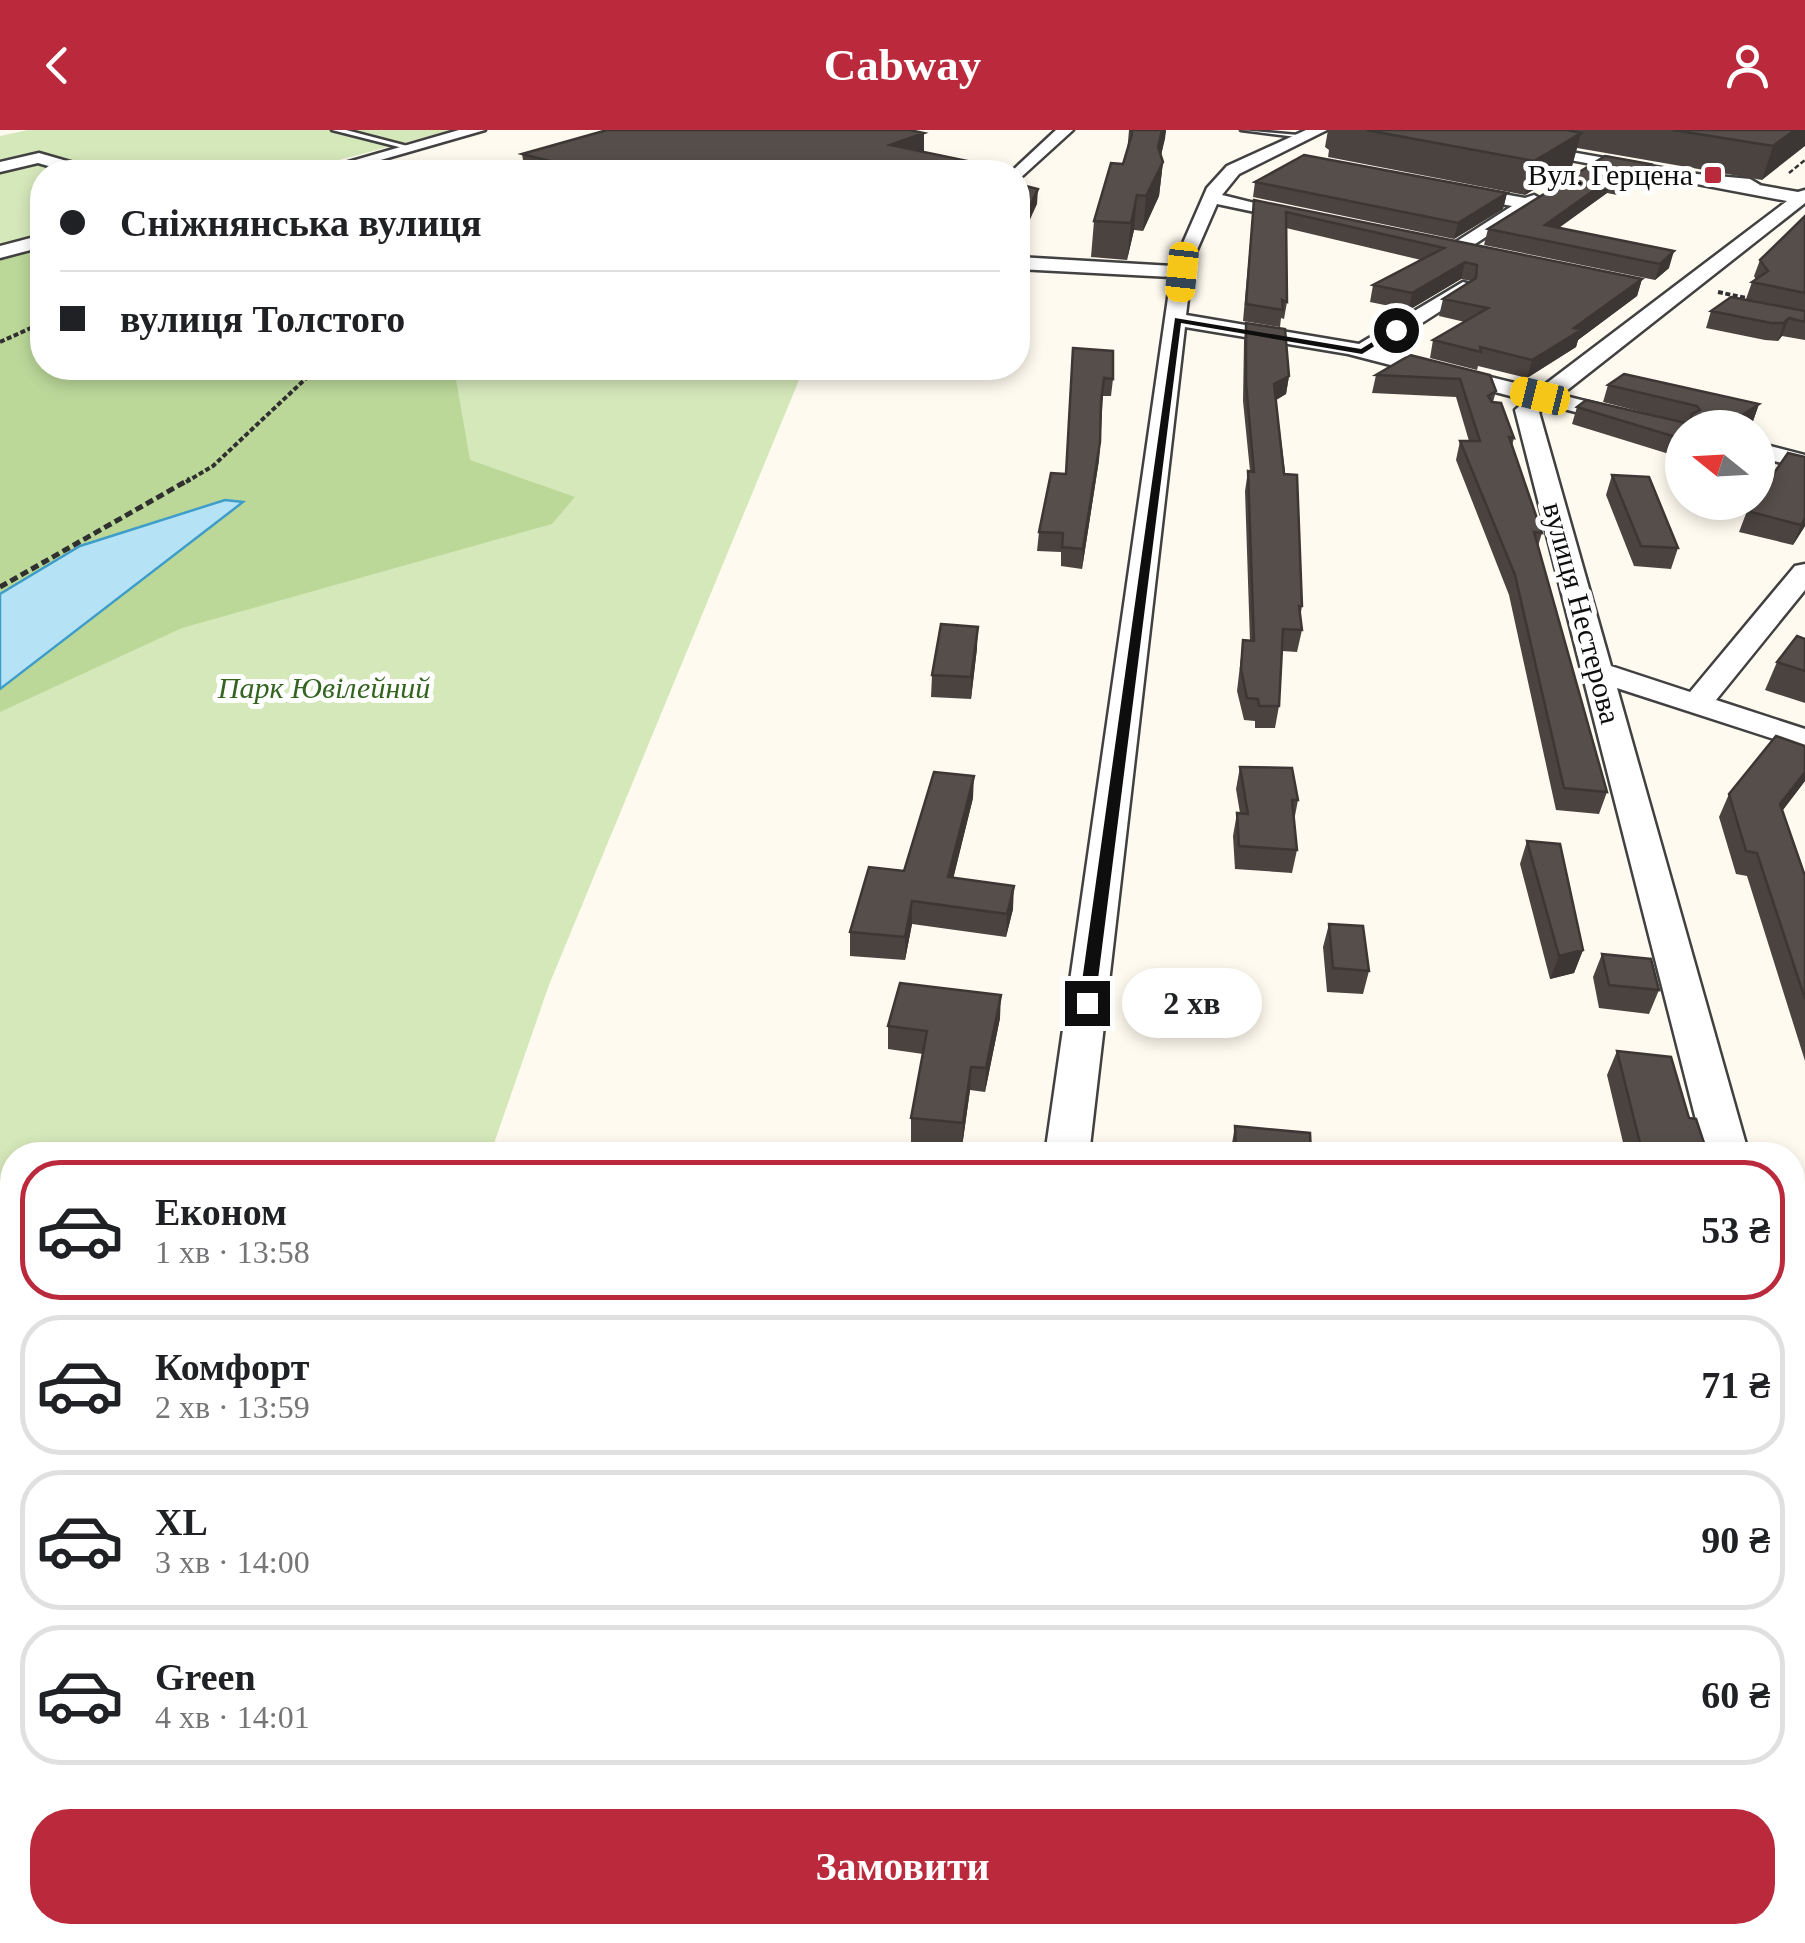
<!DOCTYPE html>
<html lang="uk">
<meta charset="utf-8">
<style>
:root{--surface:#fff;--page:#f6f6f6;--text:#202124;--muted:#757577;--line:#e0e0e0;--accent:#ba2a3c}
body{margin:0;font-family:Georgia,serif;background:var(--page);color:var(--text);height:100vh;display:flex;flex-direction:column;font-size:38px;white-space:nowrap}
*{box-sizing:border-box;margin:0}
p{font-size:32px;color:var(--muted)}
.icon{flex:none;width:55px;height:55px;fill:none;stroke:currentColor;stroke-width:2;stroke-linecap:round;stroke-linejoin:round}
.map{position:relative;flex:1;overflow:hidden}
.details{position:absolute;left:0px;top:1012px;width:1805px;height:802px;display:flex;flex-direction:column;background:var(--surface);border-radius:40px 40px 0 0;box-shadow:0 5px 15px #0003}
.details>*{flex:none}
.banner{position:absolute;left:30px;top:30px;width:1000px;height:220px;border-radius:40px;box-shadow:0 5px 15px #0003;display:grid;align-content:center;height:220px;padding:0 30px;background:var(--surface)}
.needle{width:65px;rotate:288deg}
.tools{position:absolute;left:1665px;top:280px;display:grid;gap:20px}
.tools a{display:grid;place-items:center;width:110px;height:110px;border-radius:50%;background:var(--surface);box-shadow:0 5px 15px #0003;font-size:50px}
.end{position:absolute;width:45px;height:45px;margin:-22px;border:12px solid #0e0e0e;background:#fff;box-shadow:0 0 0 5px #fff}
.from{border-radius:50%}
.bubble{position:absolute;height:70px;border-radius:35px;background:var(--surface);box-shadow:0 5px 15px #0003;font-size:32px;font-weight:800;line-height:70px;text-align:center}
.car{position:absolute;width:30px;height:60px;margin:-30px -15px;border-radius:12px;box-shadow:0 0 8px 2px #0007;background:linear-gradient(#f5c518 24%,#345 0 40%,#f5c518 0 76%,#345 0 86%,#f5c518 0)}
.banner b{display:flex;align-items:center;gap:35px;height:95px;font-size:38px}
.banner b+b{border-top:2px solid var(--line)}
.banner i{width:25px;height:25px;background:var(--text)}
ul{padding:18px 0 0;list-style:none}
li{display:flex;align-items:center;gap:30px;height:140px;margin:0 20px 15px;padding:0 10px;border:5px solid var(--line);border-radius:40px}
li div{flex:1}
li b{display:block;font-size:38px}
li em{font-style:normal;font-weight:800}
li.active{border-color:var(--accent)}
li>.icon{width:90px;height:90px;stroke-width:1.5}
.button{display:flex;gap:20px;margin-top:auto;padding:20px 30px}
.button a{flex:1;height:115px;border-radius:40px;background:var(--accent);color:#fff;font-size:40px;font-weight:800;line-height:115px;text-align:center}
header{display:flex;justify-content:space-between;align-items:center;height:130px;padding:0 30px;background:var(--accent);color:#fff;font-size:45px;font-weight:800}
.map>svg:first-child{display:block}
.green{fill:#d5e8ba}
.forest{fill:#bbd899}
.water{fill:#b5e2f4;stroke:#3e9dc9;stroke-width:2.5}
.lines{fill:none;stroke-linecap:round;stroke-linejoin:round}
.service-casing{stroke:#414141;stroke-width:5}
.minor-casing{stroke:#414141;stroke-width:5}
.path-far2{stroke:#303030;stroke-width:2.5;stroke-dasharray:5 2.5;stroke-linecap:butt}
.path-far1{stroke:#303030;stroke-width:4;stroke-dasharray:5 2.5;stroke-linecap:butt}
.path{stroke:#303030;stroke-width:5;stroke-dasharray:8 4;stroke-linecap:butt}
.service{fill:#fff;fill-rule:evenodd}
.minor{fill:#fff;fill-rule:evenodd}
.wall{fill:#4a4340}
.shaded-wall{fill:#3c3734}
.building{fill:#564e4a;stroke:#3c3734;stroke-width:2.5}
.route{fill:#0e0e0e}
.poi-dot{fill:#ba2a3c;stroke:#fff;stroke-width:4}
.labels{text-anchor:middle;stroke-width:10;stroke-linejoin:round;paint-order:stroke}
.far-poi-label{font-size:30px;fill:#0e0e0e;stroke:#fff;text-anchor:end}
.far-street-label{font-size:30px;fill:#0e0e0e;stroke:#fff}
.far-park-label{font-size:30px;font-style:italic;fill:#336420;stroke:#fff}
</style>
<header><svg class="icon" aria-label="back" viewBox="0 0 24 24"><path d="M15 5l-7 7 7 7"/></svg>Cabway<svg class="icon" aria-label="person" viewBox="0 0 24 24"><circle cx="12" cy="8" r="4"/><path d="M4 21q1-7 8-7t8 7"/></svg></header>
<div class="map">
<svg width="1805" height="1813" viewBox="0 0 1805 1813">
<rect width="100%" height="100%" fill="#fefaef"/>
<!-- green -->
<path class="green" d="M28,0H452L294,42H42V106L0,117V6Z
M42,116V238H804L549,855L490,1025H12V1802L175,1803L169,1813H0V126Z"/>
<!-- forest -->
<path class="forest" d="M42,116V238H454L470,330L575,367L552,394L182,498L0,582V126Z
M12,1396V1802L175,1803L169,1813H0V1398Z"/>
<!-- water -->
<path class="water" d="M225,370L243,372L0,559V464L80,416Z"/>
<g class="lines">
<defs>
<path id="service" d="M332,0H346L415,18L411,20Z
M1241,0L1309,6L1305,8Z
M1662,41L1750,49L1760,55L1753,63L1748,54L1665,46Z"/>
<path id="minor" d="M459,0H485L339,42H314Z
M1056,0H1073L1018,50V42L1012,41Z
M1306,0H1327L1239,44L1222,65L1316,88L1307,93L1217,74L1193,129L1186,185L1359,214L1463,152L1470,154V162L1380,220L1539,259L1787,71L1412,0H1446L1798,62L1805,60V73L1561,265L1690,297L1682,298V309L1548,275L1539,282L1611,536L1690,562L1795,436L1805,434V460L1716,570L1805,599V619L1617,558L1749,1025H1705L1515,280L1526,270L1348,224L1185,197L1089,1025H1045L1171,147L1018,139V127L1173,136L1207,58L1227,36Z
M39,23L91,38L93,42H69L38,33L0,42V32Z
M1453,55L1525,68L1534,65L1543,70L1458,125L1449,119L1451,115L1512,76L1447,64L1444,60Z
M42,105V117L0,128V116Z
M1758,313L1805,325V339L1758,327Z
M1792,1246L1805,1251V1336L1792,1332Z
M932,1802H996L994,1813H930Z"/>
</defs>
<!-- service casing -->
<use href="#service" class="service-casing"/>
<!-- minor casing -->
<use href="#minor" class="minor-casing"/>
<!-- path-far2 -->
<path class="path-far2" d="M1789,43L1805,30"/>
<!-- path-far1 -->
<path class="path-far1" d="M1718,162L1755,170
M0,212L42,193
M186,352L213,336L317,238"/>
<!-- path -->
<path class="path" d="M0,457L190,349"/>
<!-- service -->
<use href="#service" class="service"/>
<!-- minor -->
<use href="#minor" class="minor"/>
</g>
<!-- wall -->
<path class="wall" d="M1129,0H1166L1161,26L1163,32L1159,66L1143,101L1134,100L1127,130L1091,127L1094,91L1123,34L1127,23Z
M1328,0H1805L1762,50L1577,18L1572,36L1525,65L1328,27L1329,20L1325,17Z
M924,3V22L981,42H525L522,24Z
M1605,26L1650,34L1645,49L1617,65L1607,63L1559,97L1669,138L1655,150L1484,115L1488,99Z
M1255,52L1507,63L1503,79L1454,109L1253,67Z
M1254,70L1642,149L1637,166L1578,210L1576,217L1527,248L1478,236L1477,240L1430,228L1433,210L1465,192L1439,186L1443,169L1471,151L1461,149L1409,180L1370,172L1373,155L1421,130L1286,98L1287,172L1284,189L1281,188L1280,197L1243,191Z
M1805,86V210L1782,206L1778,211L1765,210L1706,198L1711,181L1787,177L1746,169L1752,152L1756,150L1754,146L1760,130Z
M1246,193L1289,246L1286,264L1276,270L1302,476L1300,488L1302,500L1297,522L1282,521L1279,576L1275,598H1255V591L1244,590L1237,561L1243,510L1250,511L1245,361L1248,341H1250L1243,271L1244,211Z
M1073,218L1113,249L1111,266H1103L1099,330L1082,439L1061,436V422L1037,421L1039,402L1066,344Z
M1410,225L1496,261L1493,272L1514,308L1512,316L1542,403L1538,416L1607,662L1599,684L1556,680L1509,465L1456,330L1460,311H1469L1456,267L1372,263L1376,245Z
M1608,255L1759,274L1753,291L1682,298V328L1572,294L1577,277L1688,294L1603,272Z
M1612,345L1678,418L1671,439L1634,436L1606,365Z
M1747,381L1805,396L1793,415L1739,402Z
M1805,509V573L1765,560L1777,532Z
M977,518L971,569L931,567L932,545Z
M1240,637L1298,670L1294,691L1297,720L1292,743L1235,739L1233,706L1237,683H1240L1236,659Z
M1805,651L1782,681L1805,746V931L1747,746L1736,744L1719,687L1729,664Z
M973,668L953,748L1013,779L1006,807L912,794L905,830L850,826V802L904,741Z
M1527,711L1583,820L1574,843L1550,849L1520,734Z
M1329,794L1369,841L1363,864L1327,862L1323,817Z
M1602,824L1659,860L1649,884L1599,878L1593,847Z
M1000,888L985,962L970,960L962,1017L911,1012V988L923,924L888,919V896Z
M1617,921L1689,988L1708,1025H1626L1607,945Z
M1235,996L1311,1025H1230Z
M1792,1421L1805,1423V1612L1792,1611Z
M1792,1654L1805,1657V1786L1792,1783Z
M1685,1802H1774L1789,1813H1680Z"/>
<!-- shaded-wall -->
<path class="shaded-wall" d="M1162,0H1166L1165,9L1155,49L1163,32L1159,66L1143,101L1146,66Z
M1795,0H1805V16L1762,50L1773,16Z
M924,3V29L890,15Z
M1581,3L1572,36L1525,65L1534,31Z
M982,34L981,42H960Z
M1650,34L1645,49L1617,65L1621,50Z
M1611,48L1607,63L1541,111L1545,95Z
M1038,59L1037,74L1018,116V102Z
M1507,63L1503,79L1454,109L1458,93Z
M1137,65L1134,100L1127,130L1131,93Z
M1674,121L1669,138L1655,150L1660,134Z
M1465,132L1461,149L1409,180L1412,163Z
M1642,149L1637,166L1578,210L1576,217L1527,248L1532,230Z
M1789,188L1782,206L1778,211L1784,193Z
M1289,246L1286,264L1271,273L1274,254Z
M1759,274L1753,291L1743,298H1722Z
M1100,312L1099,330L1082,439L1083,419Z
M1805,388V396L1793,415L1801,395Z
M978,497L977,518L971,569V547Z
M1805,642V651L1770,697L1780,674Z
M974,646L973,668L948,770V747Z
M1014,756L1013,779L1006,807L1007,784Z
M912,771V794L905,830V807Z
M1583,820L1574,843L1550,849L1559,826Z
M1001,865L1000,888L985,962L986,938Z
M971,937L970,960L962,1017L963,993Z
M727,1802H734L732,1813H725Z"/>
<!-- building -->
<path class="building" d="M607,0H909L924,3L890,15L982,34L960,42H593L522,24Z
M1131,0H1162L1158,17L1163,32L1146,66L1137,65L1131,93L1094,91L1111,33L1123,34L1132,4Z
M1366,0H1567L1581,3L1534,31Z
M1673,0H1795L1773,16Z
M1304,25L1507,63L1458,93L1255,52Z
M1605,26L1650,34L1621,50L1611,48L1545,95L1674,121L1660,134L1488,99Z
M1018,54L1038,59L1018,102Z
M1254,70L1642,149L1574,198L1581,200L1532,230L1480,217L1481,222L1433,210L1488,178L1443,169L1476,148L1477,135L1465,132L1412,163L1373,155L1444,118L1286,82L1287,172L1282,170L1283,180L1246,174Z
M1805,86V163L1752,152L1768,141L1760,130Z
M1731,167L1805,181V192L1789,188L1784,193H1771L1711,181Z
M1246,193L1285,199L1289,246L1274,254L1284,344L1297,345L1302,476H1299L1302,500L1283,499L1279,576H1259L1258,569L1247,568L1241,539L1243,510L1254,511L1248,341L1254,342L1246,253Z
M1073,218L1113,221V249L1104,248L1101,272L1100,312L1083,419L1062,417L1063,403L1039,402L1051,343L1066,344Z
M1410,225L1490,245L1496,261L1488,266L1492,272L1501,273L1514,308L1509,307L1542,403L1534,402L1607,662L1564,658L1515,445L1460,311H1480L1460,249L1376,245Z
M1624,244L1759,274L1722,298H1682V309L1577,277L1586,270L1690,294L1692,284L1700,280L1697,276L1608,255Z
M1788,323L1805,327V388L1801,395L1747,381L1753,372H1758V366Z
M1612,345L1649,347L1678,418L1641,416Z
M941,494L978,497L971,547L932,545Z
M1797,506L1805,509V541L1777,532Z
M1776,606L1805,616V642L1780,674L1805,746V869L1757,723L1746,721L1729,664Z
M1240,637L1292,638L1298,670H1292L1297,720L1239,716L1237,683L1248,684Z
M934,642L974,646L948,747L1014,756L1007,784L912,771L905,807L850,802L869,737L904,741Z
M1527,711L1560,714L1583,820L1559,826Z
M1329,794L1363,796L1369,841L1333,838Z
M1602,824L1651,829L1659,860L1609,855Z
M900,853L1001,865L986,938L971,937L963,993L911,988L927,901L888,896Z
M1617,921L1671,927L1689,988L1696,989L1708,1025H1643Z
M1235,996L1310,1003L1311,1025H1236Z
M1792,1421L1805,1423V1589L1792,1588Z
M1792,1654L1805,1657V1762L1792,1759Z
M636,1802H727L725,1813H633Z
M1694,1802H1774L1789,1813H1690Z"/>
<!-- route -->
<path class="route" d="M1175,188L1361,219L1393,199L1400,200L1362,224L1181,193L1095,873L1087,879L1079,873Z"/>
<!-- markers -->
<rect class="poi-dot" x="1703" y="35" width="20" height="20" rx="5"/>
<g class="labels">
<!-- far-poi labels -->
<g class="far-poi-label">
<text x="1693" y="55">Вул. Герцена</text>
</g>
<!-- far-street labels -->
<g class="far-street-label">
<text transform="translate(1582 483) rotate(75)" y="10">вулиця Нестерова</text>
</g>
<!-- far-park labels -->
<g class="far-park-label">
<text x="324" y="568">Парк Ювілейний</text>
</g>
</g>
</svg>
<div class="tools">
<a><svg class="needle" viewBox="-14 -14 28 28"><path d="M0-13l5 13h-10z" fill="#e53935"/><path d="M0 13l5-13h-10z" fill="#757577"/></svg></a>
</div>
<i class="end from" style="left:1396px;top:200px"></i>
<i class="end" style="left:1087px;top:873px"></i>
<div class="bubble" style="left:1122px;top:838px;width:140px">2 хв</div>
<i class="car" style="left:1182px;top:142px;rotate:186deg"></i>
<i class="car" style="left:1540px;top:266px;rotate:284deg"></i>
<div class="banner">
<b><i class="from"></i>Сніжнянська вулиця</b>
<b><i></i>вулиця Толстого</b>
</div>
<section class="details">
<ul>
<li class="active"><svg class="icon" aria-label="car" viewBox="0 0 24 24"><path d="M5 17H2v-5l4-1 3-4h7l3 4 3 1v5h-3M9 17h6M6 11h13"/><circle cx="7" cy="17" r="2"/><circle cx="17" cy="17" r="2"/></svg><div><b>Економ</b><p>1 хв · 13:58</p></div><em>53 ₴</em></li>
<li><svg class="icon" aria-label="car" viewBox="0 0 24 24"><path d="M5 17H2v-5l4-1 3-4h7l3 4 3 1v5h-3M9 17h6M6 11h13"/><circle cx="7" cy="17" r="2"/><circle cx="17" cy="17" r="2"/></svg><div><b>Комфорт</b><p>2 хв · 13:59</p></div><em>71 ₴</em></li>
<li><svg class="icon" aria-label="car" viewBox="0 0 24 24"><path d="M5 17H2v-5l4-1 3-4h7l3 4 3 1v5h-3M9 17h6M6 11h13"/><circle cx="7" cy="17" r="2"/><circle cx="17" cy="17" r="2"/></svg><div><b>XL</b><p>3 хв · 14:00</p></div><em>90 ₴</em></li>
<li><svg class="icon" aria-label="car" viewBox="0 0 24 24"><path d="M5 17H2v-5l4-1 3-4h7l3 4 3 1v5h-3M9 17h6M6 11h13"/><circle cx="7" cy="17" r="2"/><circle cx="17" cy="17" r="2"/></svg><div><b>Green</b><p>4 хв · 14:01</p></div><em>60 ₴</em></li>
</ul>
<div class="button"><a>Замовити</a></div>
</section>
</div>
